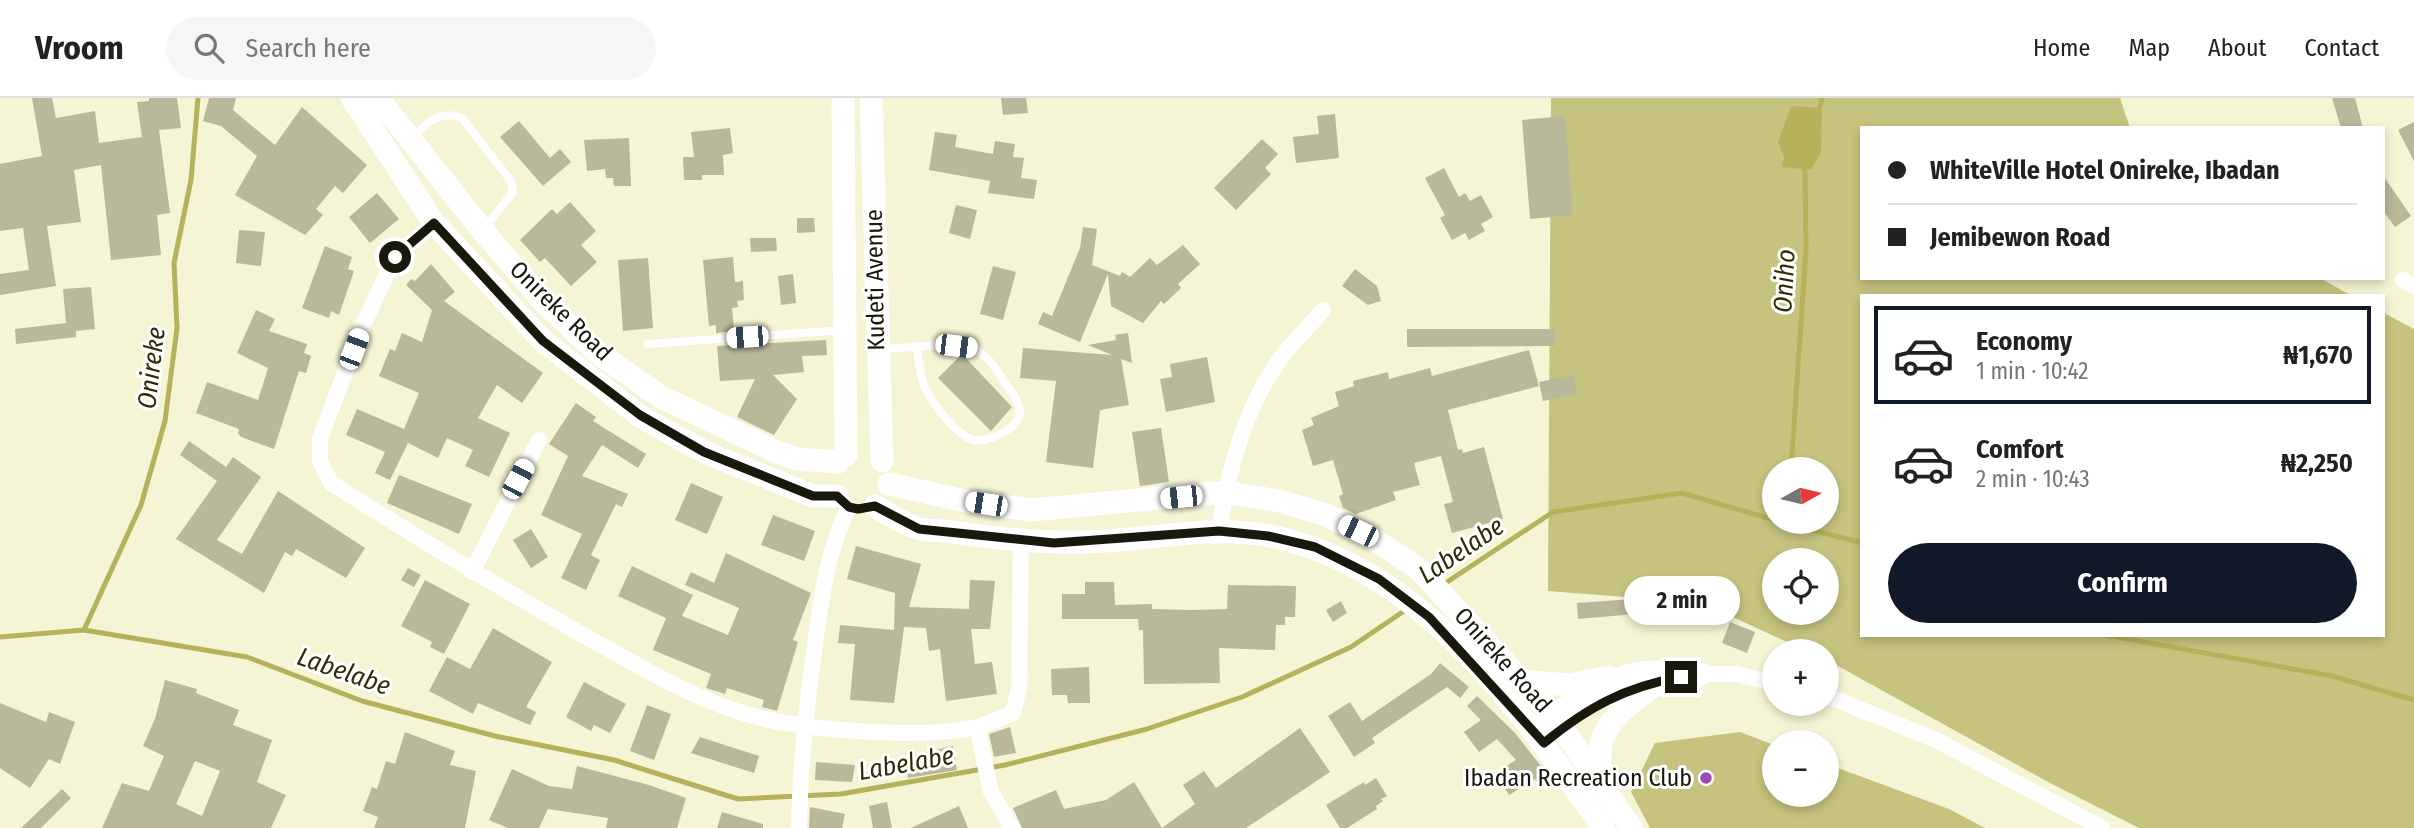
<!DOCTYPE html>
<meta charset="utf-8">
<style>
:root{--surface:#fff;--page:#f6f6f6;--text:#222;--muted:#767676;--line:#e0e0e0;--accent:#111827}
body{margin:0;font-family:"Fira Sans Condensed",sans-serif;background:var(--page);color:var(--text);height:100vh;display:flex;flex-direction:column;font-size:26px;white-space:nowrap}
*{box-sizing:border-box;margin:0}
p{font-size:23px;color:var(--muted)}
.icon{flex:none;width:38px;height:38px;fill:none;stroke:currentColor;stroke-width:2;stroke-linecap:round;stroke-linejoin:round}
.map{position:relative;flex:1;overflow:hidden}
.sheet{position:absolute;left:1860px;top:196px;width:525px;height:343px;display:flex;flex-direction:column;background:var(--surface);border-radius:0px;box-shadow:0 4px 10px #0003}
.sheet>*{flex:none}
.guide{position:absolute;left:1860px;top:28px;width:525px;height:154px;border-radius:0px;box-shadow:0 4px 10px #0003;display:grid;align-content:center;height:154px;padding:0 28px;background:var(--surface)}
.needle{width:46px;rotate:82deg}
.fabs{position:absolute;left:1762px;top:359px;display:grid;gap:14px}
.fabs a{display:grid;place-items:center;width:77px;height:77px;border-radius:50%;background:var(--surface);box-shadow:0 4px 10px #0003;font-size:35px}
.end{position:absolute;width:32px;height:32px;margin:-16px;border:9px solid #18180d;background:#fff;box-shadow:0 0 0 4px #fff}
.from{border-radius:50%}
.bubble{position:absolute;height:49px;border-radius:24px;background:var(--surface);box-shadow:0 4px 10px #0003;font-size:23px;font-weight:700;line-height:49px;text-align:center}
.car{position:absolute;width:21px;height:42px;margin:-21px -10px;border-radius:9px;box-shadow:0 0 5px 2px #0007;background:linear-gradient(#fff 24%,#345 0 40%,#fff 0 76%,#345 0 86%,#fff 0)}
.guide b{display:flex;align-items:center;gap:24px;height:66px;font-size:26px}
.guide b+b{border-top:2px solid var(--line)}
.guide i{width:18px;height:18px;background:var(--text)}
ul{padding:12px 0 0;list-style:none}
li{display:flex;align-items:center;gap:21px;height:98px;margin:0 14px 10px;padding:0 14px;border:4px solid transparent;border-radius:0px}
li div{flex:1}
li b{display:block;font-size:26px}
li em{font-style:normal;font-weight:700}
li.current{border-color:var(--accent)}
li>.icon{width:63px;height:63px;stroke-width:1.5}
.cta{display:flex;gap:14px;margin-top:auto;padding:14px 28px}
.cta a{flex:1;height:80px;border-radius:42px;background:var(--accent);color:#fff;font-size:28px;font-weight:700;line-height:80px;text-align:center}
header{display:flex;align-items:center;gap:42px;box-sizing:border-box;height:98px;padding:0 35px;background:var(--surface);border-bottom:2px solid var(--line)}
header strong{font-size:33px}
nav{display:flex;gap:38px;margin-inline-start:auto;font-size:24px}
.search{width:490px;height:63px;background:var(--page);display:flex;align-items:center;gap:18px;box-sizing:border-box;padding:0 24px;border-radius:38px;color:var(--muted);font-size:26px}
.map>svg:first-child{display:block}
.green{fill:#c6c37f;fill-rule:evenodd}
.water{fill:#b6b25b}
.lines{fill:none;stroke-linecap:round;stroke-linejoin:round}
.stream{stroke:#b6b25b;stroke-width:5}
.building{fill:#b9b89a;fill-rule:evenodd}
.lane{stroke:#fff;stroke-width:8}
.street{stroke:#fff;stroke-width:16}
.secondary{stroke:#fff;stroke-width:23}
.route{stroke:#18180d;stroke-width:9}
.poi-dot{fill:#9b49b8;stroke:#fff;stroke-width:2.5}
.labels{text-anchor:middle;stroke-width:6;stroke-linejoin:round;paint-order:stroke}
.street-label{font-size:24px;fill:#18180d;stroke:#fff}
.poi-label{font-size:24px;fill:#18180d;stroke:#fff;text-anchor:end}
.water-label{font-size:26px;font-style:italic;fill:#2f2d06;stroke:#fff}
</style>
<header>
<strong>Vroom</strong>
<div class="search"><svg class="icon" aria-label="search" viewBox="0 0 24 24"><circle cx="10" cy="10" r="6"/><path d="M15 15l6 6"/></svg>Search here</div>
<nav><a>Home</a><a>Map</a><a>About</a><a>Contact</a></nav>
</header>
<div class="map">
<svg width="2414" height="730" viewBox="0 0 2414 730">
<rect width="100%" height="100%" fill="#f5f4d5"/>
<!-- green -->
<path class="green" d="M1551,0H2120L2130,30H1862V180H2320L2352,198H1862V537H2384V215L2414,231V730H2139L2050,685L1827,562V553H1807L1702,505L1548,493ZM1774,371H1827V424H1774ZM1774,462H1827V514H1774Z
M1740,634L1774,647V696H1827V666L1949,711L1985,730H1650L1631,694L1655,645Z"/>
<!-- water -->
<path class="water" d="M1791,8L1822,10L1821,54L1811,72L1782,69L1784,59L1778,44Z"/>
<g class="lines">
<!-- stream -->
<path class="stream" d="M1818,16L1822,0
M1791,371L1806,151L1805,67
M1781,424L1862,445
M1441,488L1553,414L1682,395L1774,422
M84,532L141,407L165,323L177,230L174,165L191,82L198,0
M2105,537L2332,578L2414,602
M0,539L84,532L247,559L362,603L495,638L614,662L738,701L841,696L1005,667L1147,631L1242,599L1351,549L1407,511"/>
</g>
<!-- building -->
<path class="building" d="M32,0H52L56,20L95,13L99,45L142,39L137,4L149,3V0H177L181,30L159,32L170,115L157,117L161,157L111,162L101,67L74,72L81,124L47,128L56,188L0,197V176L29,172L23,130L0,133V66L42,58Z
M209,0H236L233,12L275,47L302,9L367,67L343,95L335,88L316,111L323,117L305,137L235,97L257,58L221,28L203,23Z
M1001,0H1026L1028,15L1003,17Z
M2332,0H2355L2363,30H2341Z
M1335,16L1339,60L1296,65L1293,39L1319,36L1317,18Z
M1565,18L1573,117L1530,121L1522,22Z
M519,23L550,60L560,51L571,64L543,88L500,39Z
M2414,24V63L2398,32Z
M730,30L733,55L723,57L724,77H702V82H684L683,59H694L691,34Z
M935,34L957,37L955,49L993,56L995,43L1015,46L1013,59L1024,60L1021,80L1037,82L1034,101L988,95L990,83L929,72Z
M629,40L631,88H614L613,80H606L605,71L587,73L584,42Z
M1262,41L1278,56L1265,70L1271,76L1236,112L1214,90Z
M1444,70L1459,99L1465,95L1470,103L1481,97L1493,119L1481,126L1485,133L1469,142L1465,135L1452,142L1440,120L1445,117L1425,80Z
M2384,79L2411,118L2395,129L2384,114Z
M377,95L399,121L370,145L349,119Z
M570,104L596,133L581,147L597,164L571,188L545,160L540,164L520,142L552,111L557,116Z
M956,107L977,112L970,141L949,135Z
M797,120H814L815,134L797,135Z
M1083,129L1097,131L1092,167L1120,178L1122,174L1130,179L1150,160L1157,167L1183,147L1200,166L1178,186L1181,190L1164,206L1161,203L1143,225L1111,208L1108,176L1080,244L1038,226L1043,214L1052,218L1080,150Z
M239,132L265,134L261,168L236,165Z
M750,140H776L777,153L751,154Z
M325,148L352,159L348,171L354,173L339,217L331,213L329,220L302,210Z
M733,159L735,184L743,183L744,202L737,203L738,209L732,210L734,233L716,235V227L709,228L703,162Z
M648,160L653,230L623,233L618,162Z
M431,166L455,194L444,203L543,275L522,305L497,287L478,320L510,335L489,379L465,368L473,352L447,340L438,360L408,345L390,382L375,375L385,354L346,337L357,311L404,331L419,295L379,278L390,251L395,253L402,235L422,244L432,212L406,187L411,181L415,183Z
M993,168L1016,174L1003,222L980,216Z
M1355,171L1377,188L1381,203L1368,207L1342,188Z
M793,176L796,205L781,207L778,178Z
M91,189L95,231L76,233V239L16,246L15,231L66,225L63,191Z
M256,212L275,221L269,233L307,246L304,255L311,258L306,275L299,273L274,351L241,339L238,335L239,331L196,315L207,284L258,302L268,270L237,255Z
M1407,231H1555V248L1407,249Z
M1128,235L1132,265L1121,261L1129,307L1100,312L1093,370L1046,364L1056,283L1020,280L1023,250L1112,257L1088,247L1116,242L1115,237Z
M826,242L827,257L802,258L804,274L773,277L797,301L774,337L737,319L755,281L720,283L717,248Z
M1529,252L1539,288L1448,312L1458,352L1462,351L1463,355L1484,349L1503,421L1452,435L1444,406L1453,404L1441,358L1414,365L1420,387L1393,394L1396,402L1356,416L1343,410L1339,398L1343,396L1333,362L1313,368L1302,332L1314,327L1311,320L1339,308L1335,294L1354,288L1353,283L1388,274L1389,281L1430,270L1432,278Z
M962,256L1012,309L991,333L938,280Z
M1207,259L1215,304L1166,314L1160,281L1172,279L1170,266Z
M1573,277L1577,296L1543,303L1539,284Z
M576,305L596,319L593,323L646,356L638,370L602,347L582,378L628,396L622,409L616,406L591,457L600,462L586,492L561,480L582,436L541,417L568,358L549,346Z
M1161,330L1169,384L1140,388L1132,334Z
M189,343L226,369L233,359L261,379L217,442L242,456L278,393L365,450L346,480L296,451L292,458L285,454L264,495L176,441L217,383L180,357Z
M399,377L472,406L459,436L387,405Z
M691,385L723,399L707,436L675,422Z
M773,417L815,433L804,463L761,447Z
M531,431L548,459L531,470L513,442Z
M856,448L921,466L909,509L969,511L970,482L995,483L990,531H971L975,566L992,564L997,596L946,603L940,551L929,553L926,530L904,529L894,605L850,602L855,546L838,545L840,527L894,532L895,495L847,481Z
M726,455L811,495L793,542L798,544L777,613L762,609L764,602L727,590L725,596L706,590L711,576L653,552L666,520L618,498L632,468L693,497L682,518L728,537L739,510L685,487L691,474L714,485Z
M408,470L421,477L414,489L401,482Z
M425,482L470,506L444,556L430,549L432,544L401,528Z
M1085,484H1114L1115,507L1152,506V511L1191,512L1227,511L1228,487L1296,488L1295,519H1285V527H1276L1275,552L1219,550L1220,585L1144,586L1143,532H1139L1138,521H1062V496H1085Z
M1634,501L1635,516L1578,521L1577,505Z
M1341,503L1347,515L1333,524L1326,512Z
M1730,524L1755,534L1747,555L1722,545Z
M493,530L552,564L526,609L536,614L530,627L478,605L473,616L429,593L447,559L470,571Z
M1440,565L1469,589L1460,600L1447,589L1372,640L1375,645L1354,659L1328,618L1350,604L1362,623L1431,576Z
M1089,569L1090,605H1068L1067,597H1052L1051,571Z
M165,582L197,591L196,595L239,612L233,627L272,642L257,684L286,697L271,730H102L122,685L149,693L164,658L143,648L155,621ZM195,663L220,673L202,718L176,706Z
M584,584L626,606L610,635L594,627L591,633L566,619Z
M1477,598L1515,635L1552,682L1543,690L1535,681L1509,697L1495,675L1516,662L1497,641L1479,654L1464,634L1481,622L1467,608Z
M0,605L46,624L49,614L75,624L60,666L49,661L30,690L0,670Z
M647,607L671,616L654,662L630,653Z
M1010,629L1016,655L994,659L989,636Z
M1300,630L1330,674L1246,730H1022L1013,710L1056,692L1064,711L1106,702L1134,684L1162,730L1195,706L1183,687L1204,673L1216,690Z
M405,634L455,653L450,667L476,673L465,730H374L378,719L363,713L372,689L377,691L386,663L395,666Z
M700,639L759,658L754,675L691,655Z
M953,648L957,672L908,680L904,659Z
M816,664L855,667L852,684L815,682Z
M577,668L649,687L686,700L677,730H606L608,720L548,711L539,730H508L489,722L512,671L549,688L572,691Z
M1376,680L1387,698L1381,701L1383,703L1376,708L1377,711L1347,730H1340L1326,707L1364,684L1365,687Z
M62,691L71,700L41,730H21Z
M887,704L892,730H873L869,708Z
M959,708L968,730H911Z
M810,709L845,716L842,730H809Z
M722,714L763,726V730H717Z"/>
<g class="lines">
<!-- lane -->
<path class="lane" d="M412,41C426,25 440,11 462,20L511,83L513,94L485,130
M648,246L844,232
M880,251C903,251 955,242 976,252C989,258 996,272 1004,283C1021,307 1031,321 999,337C991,340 982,344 973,342C957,337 934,308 926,292C920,279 919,265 917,251"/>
<!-- street -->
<path class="street" d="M434,125L395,159L362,229L320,341V363L331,385C416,439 502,491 590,541C643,570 698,604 757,619C811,633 919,640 973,630C987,627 1000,620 1013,615L1019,590L1021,442
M2403,182L2414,188
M1219,433C1227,379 1243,317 1274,270C1287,249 1307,231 1323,212
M472,474L539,342
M1701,576H1736L1774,585
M1827,598L1936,642L2102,730
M977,629L991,694L1012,730
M799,730C800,671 806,612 814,554C821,503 826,455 849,409"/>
<!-- secondary -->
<path class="secondary" d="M352,0L434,125L543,243L640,318L704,354L813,398H837
M378,0L483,133L544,204L598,255L661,299L777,354L798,361L838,364
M843,0L846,357
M871,0L882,363
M889,386L965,403L1031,412L1225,394L1279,403L1324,416L1375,442L1420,472L1554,618L1631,730
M875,408C888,416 902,425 917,430C928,433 942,433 953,434C1013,444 1073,447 1133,441C1178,436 1225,429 1270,438C1421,468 1520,611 1603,730
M1522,583L1568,587L1609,579
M1543,627C1572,604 1612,576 1651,574C1667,573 1684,575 1701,576
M1602,688C1601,673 1597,652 1604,637C1614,614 1641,597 1661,583"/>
</g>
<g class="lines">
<!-- route -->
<path class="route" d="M395,159L434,125L543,243L640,317L704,354L813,398H837L849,409L858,411L875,408L919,431L1054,445L1219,433L1268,438L1315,449L1379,481L1429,519L1544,645C1588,609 1625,589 1681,579"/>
</g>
<!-- markers -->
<circle class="poi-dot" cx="1706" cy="680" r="7"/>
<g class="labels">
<!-- street labels -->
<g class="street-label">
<text transform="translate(875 182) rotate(-91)" y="8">Kudeti Avenue</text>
<text transform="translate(561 213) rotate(44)" y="8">Onireke Road</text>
<text transform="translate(1503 562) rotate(48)" y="8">Onireke Road</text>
</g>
<!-- poi labels -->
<g class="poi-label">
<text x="1692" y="688">Ibadan Recreation Club</text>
</g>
<!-- water labels -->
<g class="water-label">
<text transform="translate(1784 183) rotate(-87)" y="9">Oniho</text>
<text transform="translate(151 270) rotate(-83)" y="9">Onireke</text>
<text transform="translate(1461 452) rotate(-34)" y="9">Labelabe</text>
<text transform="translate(344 573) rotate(19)" y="9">Labelabe</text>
<text transform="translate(906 665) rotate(-10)" y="9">Labelabe</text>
</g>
</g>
</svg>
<div class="fabs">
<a><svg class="needle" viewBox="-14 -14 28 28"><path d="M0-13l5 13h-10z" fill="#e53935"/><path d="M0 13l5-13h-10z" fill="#767676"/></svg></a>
<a><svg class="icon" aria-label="locate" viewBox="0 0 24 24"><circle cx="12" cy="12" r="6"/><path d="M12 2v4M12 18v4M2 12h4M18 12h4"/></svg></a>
<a>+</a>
<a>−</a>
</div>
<i class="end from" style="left:395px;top:159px"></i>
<i class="end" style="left:1681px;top:579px"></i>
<div class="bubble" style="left:1624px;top:478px;width:116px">2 min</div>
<i class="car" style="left:747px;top:239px;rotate:266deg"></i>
<i class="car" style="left:956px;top:248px;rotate:97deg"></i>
<i class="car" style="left:354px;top:251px;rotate:21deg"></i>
<i class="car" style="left:518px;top:381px;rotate:28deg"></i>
<i class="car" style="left:1181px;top:399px;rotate:264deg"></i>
<i class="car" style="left:986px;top:406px;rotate:279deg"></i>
<i class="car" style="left:1358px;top:433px;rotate:296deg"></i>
<div class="guide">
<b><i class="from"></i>WhiteVille Hotel Onireke, Ibadan</b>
<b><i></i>Jemibewon Road</b>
</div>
<section class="sheet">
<ul>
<li class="current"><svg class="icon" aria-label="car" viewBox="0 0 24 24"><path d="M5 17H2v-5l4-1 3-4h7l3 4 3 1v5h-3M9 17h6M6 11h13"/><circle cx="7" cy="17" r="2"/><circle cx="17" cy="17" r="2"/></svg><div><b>Economy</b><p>1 min · 10:42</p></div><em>₦1,670</em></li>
<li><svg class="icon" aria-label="car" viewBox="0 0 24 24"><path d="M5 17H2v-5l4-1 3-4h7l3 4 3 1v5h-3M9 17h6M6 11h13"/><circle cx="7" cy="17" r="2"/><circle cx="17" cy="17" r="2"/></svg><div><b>Comfort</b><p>2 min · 10:43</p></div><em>₦2,250</em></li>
</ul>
<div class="cta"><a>Confirm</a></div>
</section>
</div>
